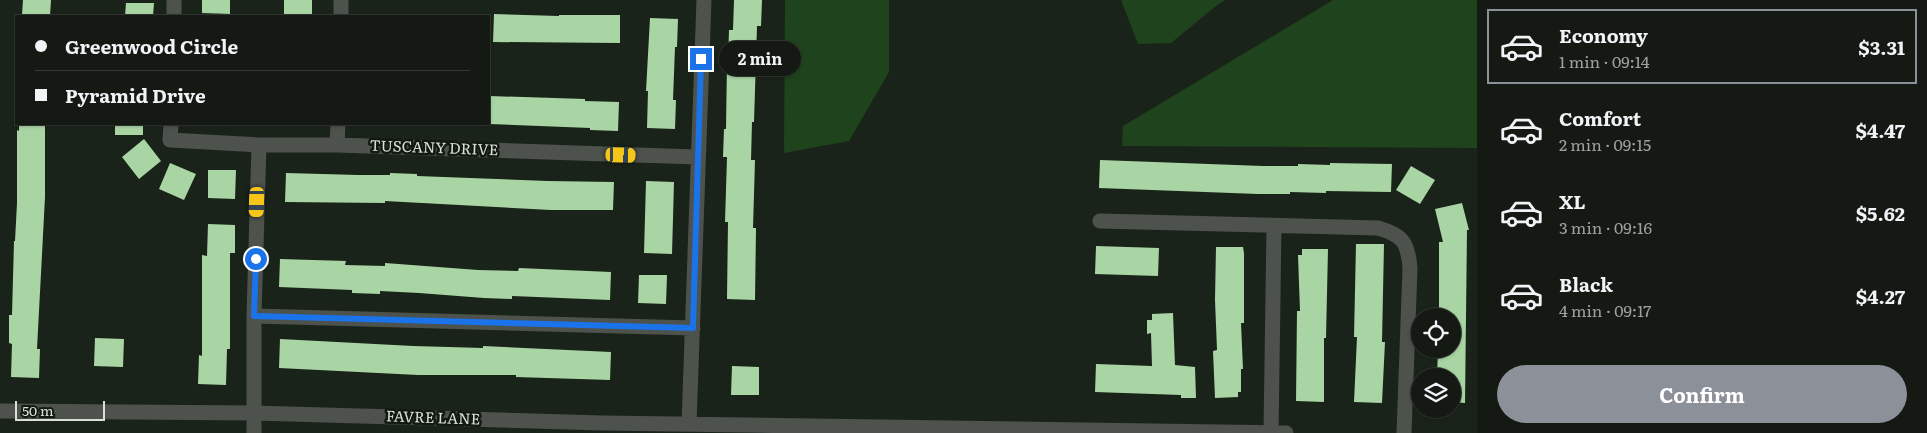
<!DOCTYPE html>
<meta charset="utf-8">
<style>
:root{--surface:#141a13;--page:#212721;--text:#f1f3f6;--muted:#9da1a0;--line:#333833;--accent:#8c9099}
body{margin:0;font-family:Literata,serif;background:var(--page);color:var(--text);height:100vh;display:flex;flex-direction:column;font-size:19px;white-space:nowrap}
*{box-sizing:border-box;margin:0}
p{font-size:16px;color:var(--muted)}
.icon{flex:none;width:28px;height:28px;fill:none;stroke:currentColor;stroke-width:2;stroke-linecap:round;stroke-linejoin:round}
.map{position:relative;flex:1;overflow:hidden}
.sheet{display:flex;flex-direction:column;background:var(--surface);width:450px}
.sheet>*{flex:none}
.hud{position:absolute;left:15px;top:15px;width:475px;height:110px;border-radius:0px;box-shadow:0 1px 4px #0004,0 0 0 1px var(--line);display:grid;align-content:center;height:110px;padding:0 20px;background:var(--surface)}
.controls{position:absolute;left:1411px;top:308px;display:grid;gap:10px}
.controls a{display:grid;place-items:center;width:50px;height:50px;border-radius:50%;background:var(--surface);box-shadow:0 1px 4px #0004,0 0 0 1px var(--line);font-size:25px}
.scale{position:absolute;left:15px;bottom:12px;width:90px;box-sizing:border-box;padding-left:5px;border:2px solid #dae0d9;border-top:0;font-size:14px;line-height:18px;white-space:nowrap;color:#dae0d9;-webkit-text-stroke:4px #111910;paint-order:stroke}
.end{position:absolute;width:22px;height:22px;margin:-11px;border:6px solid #1a73e8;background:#fff;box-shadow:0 0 0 2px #fff}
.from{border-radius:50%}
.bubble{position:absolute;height:35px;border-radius:18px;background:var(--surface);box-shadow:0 1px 4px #0004,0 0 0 1px var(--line);font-size:16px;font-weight:700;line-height:35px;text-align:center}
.car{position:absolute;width:15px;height:30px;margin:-15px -8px;border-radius:6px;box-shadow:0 0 4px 1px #0007;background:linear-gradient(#f5c518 24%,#345 0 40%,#f5c518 0 76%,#345 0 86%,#f5c518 0)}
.hud b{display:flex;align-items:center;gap:18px;height:48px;font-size:19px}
.hud b+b{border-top:1px solid var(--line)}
.hud i{width:12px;height:12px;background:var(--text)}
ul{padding:9px 0 0;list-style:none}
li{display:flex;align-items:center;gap:15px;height:75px;margin:0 10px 8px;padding:0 10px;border:2px solid transparent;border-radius:0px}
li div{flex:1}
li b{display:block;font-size:19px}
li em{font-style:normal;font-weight:700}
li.current{border-color:var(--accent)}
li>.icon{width:45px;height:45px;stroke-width:1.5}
.cta{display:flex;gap:10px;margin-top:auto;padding:10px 20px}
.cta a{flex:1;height:58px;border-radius:30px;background:var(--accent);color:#fff;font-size:20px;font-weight:700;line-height:58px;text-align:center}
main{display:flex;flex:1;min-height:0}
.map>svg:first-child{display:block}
.green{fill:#1f431c}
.building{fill:#a9d5a4}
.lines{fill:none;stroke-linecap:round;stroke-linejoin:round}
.minor{stroke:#4d524d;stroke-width:15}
.route{stroke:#1a73e8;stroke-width:6}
.labels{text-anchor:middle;stroke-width:5;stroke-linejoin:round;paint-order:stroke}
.street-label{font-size:15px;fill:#dae0d9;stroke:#111910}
</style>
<main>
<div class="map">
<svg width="1477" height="433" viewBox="0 0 1477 433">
<rect width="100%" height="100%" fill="#1a2319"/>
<!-- green -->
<path class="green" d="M785,0H889V72L849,141L784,153Z
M1121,0H1225L1216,6L1171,43L1138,44Z
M1333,0H1477V148L1122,146L1123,126Z"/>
<!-- building -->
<path class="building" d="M23,0H51L50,16L22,15Z
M202,0H230V14L202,13Z
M284,0H312V16H284Z
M734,0H762L761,26H757L754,122H752L751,160H755L753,228H756L755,300L727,299L728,222H725L727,157H723L724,129H726L727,62H728L729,30H733Z
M126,3H154L153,16H125Z
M494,14L559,16V15H620V43L493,42Z
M650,18L678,19L677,47H675L673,100H676L675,129L647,128L648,91H646Z
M489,96L585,99V101L619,102L618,131L590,130V128L489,124Z
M19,124H45V197L37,349H40L39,378L11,377L12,344L9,343V315H12L14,241H15L17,203V130L19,131Z
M115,124H143V135H115Z
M144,139L161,161L139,179L122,157Z
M1100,160L1263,166H1298V164L1330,165V163L1392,164L1391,192L1326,191V193L1290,192V194H1258L1099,188Z
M170,163L196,174L184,200L159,189Z
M1411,166L1435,180L1420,204L1396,190Z
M208,170H236L235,199L208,198Z
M286,173L358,175H390V173L417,174V176L548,181L614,182L613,210H551L385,201V203L285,202Z
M646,181L674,182L672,254L644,253Z
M1462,203L1469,230H1467L1465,403L1452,402V376H1437L1438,349H1452V316H1439V242H1443L1435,209Z
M208,224L235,225V253H230V349H227L226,385L198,384L199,355L202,356V255L207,256Z
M1356,244H1384L1382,342H1385L1382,403L1354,402L1357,337H1354Z
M1096,246L1159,248L1158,276L1095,274Z
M1216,247H1243L1244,253V323H1241L1243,369H1241V392H1238V397L1215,398L1213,351L1217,350L1215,300Z
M1302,249H1328L1326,338H1324V402L1296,401L1297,311H1300L1298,255H1302Z
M280,259L346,261L345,265L385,266V263L478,270L518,271L519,268L611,272L610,300L512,296V299L484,298L419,293L380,291V294L352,293V290L279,287Z
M639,275H667L666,304L638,303Z
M1173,313L1175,365L1195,367L1196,398H1181V395L1095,392L1096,364L1152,366L1151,333L1147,334V320H1152V314Z
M95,338L124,339L123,367L94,366Z
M280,339L413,346L483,348V346L611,352L610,380L516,377V375H418L279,368Z
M732,366L759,367V395H731Z"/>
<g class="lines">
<!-- minor -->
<path class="minor" d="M174,16V0
M341,16V0
M171,124L170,140L259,145H337L697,157
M337,145L338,124
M1100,221L1378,228C1403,235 1408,243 1410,268L1404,433
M254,316L693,328
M0,411L254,413L602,423L1286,433
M689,424L704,0
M254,433V316L259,145
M1271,433L1274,226"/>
</g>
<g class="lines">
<!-- route -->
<path class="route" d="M256,259L254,316L693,328L701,59"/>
</g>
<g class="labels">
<!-- street labels -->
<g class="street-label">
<text transform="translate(434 148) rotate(2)" y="5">TUSCANY DRIVE</text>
<text transform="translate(433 418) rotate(2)" y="5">FAVRE LANE</text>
</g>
</g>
</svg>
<div class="controls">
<a><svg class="icon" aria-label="locate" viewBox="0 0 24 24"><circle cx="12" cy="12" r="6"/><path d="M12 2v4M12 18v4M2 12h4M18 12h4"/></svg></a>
<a><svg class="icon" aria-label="layers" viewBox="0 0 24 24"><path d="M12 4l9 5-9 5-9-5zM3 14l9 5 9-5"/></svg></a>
</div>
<div class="scale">50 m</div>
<i class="end from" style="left:256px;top:259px"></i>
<i class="end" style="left:701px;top:59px"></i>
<div class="bubble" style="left:719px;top:41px;width:82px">2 min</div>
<i class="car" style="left:621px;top:155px;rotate:92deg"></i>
<i class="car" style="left:257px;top:202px;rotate:182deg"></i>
<div class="hud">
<b><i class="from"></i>Greenwood Circle</b>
<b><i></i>Pyramid Drive</b>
</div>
</div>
<section class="sheet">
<ul>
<li class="current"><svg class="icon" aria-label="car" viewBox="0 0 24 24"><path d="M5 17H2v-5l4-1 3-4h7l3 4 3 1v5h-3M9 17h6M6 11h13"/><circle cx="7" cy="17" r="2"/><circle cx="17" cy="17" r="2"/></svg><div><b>Economy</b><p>1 min · 09:14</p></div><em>$3.31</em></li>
<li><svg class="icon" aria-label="car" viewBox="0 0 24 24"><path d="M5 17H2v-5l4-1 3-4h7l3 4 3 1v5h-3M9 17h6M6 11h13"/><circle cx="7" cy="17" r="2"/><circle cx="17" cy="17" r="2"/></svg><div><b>Comfort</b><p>2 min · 09:15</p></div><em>$4.47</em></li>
<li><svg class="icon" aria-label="car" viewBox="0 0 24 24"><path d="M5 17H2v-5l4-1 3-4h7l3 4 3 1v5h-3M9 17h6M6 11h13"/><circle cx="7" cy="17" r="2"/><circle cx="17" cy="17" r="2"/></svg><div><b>XL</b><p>3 min · 09:16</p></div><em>$5.62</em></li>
<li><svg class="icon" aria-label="car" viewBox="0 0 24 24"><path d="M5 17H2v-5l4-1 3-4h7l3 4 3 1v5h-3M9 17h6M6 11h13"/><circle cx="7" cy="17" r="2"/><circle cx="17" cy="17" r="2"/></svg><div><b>Black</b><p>4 min · 09:17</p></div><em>$4.27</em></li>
</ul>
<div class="cta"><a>Confirm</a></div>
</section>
</main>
